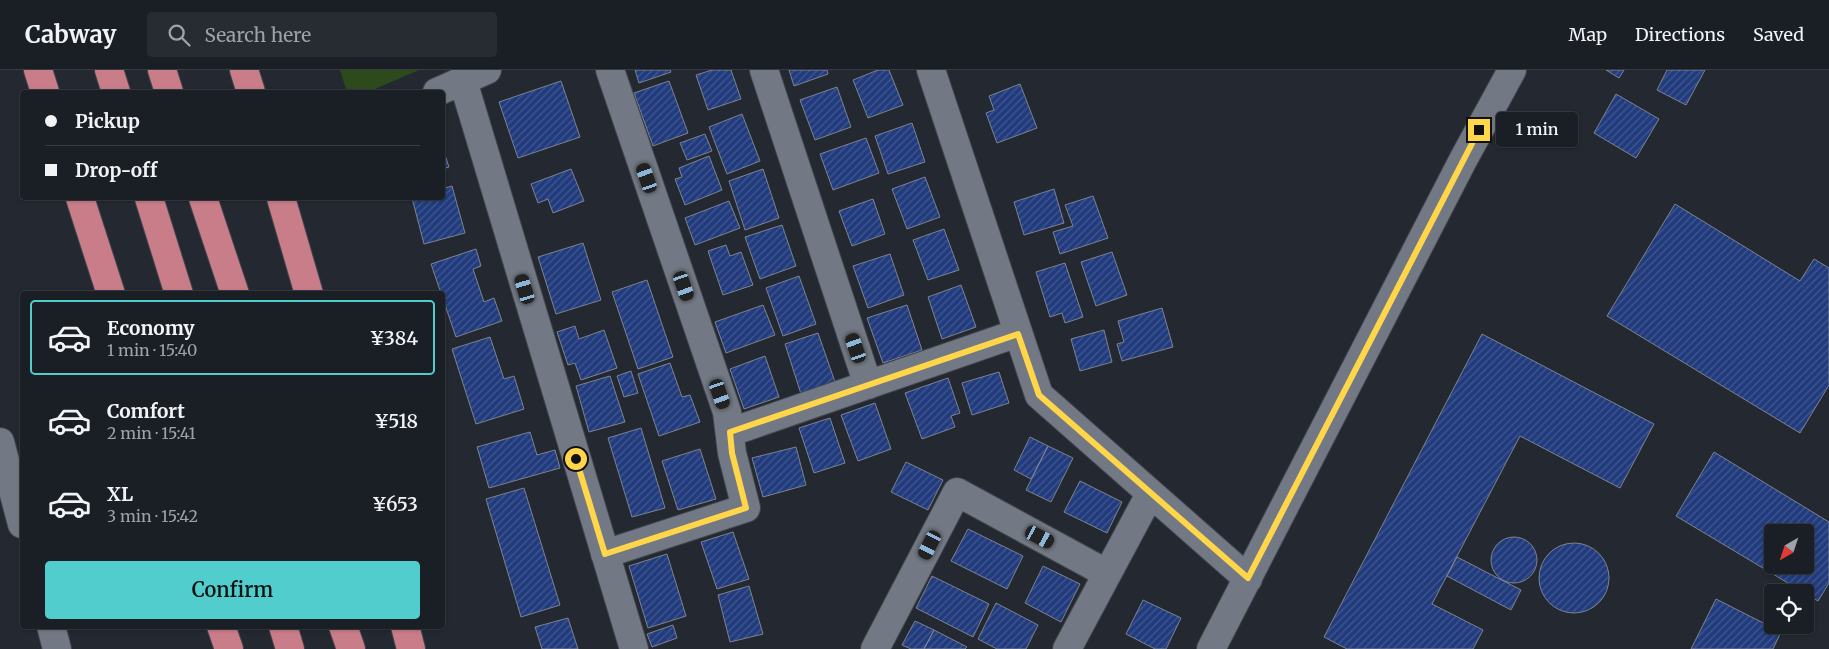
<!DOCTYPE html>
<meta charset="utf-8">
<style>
:root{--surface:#1a1e25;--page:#272b32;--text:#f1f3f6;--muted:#9fa2a7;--line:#383c42;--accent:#52cdcd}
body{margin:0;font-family:Merriweather,serif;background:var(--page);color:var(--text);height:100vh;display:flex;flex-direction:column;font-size:19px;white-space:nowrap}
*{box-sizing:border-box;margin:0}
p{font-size:16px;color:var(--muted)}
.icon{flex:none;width:28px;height:28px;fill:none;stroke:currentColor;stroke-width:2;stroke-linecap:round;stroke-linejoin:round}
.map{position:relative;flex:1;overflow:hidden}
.side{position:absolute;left:20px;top:221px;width:425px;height:338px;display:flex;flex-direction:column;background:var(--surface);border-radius:5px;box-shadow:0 1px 4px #0004,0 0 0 1px var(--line)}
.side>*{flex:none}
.guide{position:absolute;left:20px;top:20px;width:425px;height:110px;border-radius:5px;box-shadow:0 1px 4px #0004,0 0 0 1px var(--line);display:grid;align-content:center;height:110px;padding:0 25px;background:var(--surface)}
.needle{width:32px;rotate:219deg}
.buttons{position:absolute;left:1764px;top:454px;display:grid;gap:10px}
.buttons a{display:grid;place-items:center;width:50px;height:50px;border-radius:5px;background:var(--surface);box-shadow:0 1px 4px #0004,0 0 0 1px var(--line);font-size:25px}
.end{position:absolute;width:22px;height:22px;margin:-11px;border:6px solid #ffd54a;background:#111;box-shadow:0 0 0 2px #111}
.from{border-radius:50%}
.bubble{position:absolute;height:35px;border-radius:5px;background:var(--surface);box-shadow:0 1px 4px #0004,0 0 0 1px var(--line);font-size:16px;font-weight:600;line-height:35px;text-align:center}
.car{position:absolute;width:15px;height:30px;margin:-15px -8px;border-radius:6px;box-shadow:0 0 4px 1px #0007;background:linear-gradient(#222 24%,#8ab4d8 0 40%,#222 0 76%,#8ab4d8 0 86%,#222 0)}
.guide b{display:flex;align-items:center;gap:18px;height:48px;font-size:19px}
.guide b+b{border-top:1px solid var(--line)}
.guide i{width:12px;height:12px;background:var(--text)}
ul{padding:9px 0 0;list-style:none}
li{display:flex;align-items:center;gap:15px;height:75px;margin:0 10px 8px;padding:0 15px;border:2px solid transparent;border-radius:5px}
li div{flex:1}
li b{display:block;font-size:19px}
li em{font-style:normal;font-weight:600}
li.on{border-color:var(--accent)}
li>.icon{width:45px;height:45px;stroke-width:1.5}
.cta{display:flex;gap:10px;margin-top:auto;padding:10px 25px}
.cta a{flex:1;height:58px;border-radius:5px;background:var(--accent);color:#111;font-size:20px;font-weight:600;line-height:58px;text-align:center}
header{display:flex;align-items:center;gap:30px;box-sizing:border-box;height:70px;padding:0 25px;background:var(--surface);border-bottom:1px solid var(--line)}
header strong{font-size:24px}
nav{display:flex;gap:28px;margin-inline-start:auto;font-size:18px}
.search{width:350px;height:45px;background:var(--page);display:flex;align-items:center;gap:12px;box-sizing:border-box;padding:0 18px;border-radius:5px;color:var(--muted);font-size:19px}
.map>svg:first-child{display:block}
.park{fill:#2d4a1c}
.building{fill:url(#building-hatch);stroke:#7d838f;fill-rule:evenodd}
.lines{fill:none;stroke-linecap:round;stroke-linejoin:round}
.minor-casing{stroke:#42464f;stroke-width:30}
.highway-casing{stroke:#42464f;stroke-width:30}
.minor{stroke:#737984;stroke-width:28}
.highway{stroke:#c97d88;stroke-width:28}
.route{stroke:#ffd54a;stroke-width:6}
</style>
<header>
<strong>Cabway</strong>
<div class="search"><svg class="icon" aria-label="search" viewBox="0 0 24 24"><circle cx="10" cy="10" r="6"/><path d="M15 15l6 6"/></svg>Search here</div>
<nav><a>Map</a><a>Directions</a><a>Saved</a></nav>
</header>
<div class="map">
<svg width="1829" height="579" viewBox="0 0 1829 579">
<defs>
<pattern id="building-hatch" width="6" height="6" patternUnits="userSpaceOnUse" patternTransform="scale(1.25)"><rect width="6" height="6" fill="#213b7d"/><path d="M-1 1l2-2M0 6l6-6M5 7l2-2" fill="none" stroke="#425890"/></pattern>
</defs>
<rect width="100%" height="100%" fill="#232831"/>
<!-- park -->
<path class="park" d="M340,0H419L368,22H347Z"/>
<!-- building -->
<path class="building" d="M635,0H670L671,2L639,13Z
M712,0H731L741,29L708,40L696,5Z
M789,0H827L828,4L794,16Z
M878,0H889L903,35L868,48L853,10Z
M1606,0H1624L1619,8Z
M1667,0H1705L1686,35L1657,20Z
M561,11L580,67L518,88L499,32Z
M669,11L688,63L653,76L634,23Z
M1020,14L1037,58L997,73L986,43L994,40L989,26Z
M837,17L851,57L815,70L800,30Z
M1616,24L1659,49L1636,88L1594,63Z
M742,44L760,91L727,104L709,57Z
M912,53L925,92L888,104L875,66Z
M705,64L712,81L687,90L680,73Z
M866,68L879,103L833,120L820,84Z
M442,76L449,97L442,99Z
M709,86L722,120L685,135L675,109L682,107L679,98Z
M571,99L584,131L553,143L548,129L538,133L531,114Z
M763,99L779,148L745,160L729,111Z
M925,107L940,147L907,159L892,119Z
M452,116L465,163L424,174L412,128H442V119Z
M1054,119L1064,153L1024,165L1014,132Z
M1093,126L1108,168L1060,184L1053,162L1073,156L1065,135Z
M873,129L885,164L852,176L839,141Z
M729,131L740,158L695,175L685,148Z
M1675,134L1800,211L1814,189L1829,198V315L1800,363L1607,246Z
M782,155L796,196L760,209L745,167Z
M944,159L959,200L928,210L913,170Z
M583,173L601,230L556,244L538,187Z
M726,175L730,186L741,182L753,215L723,225L708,181Z
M476,179L481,196L473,199L484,232L494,228L502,251L456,267L431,194Z
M1112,182L1127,225L1096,236L1081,192Z
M890,184L904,225L868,238L853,196Z
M1065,193L1083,247L1065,253L1062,243L1050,247L1036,202Z
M799,206L816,254L783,266L766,218Z
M647,210L673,287L638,299L612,222Z
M961,215L976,257L942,269L928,227Z
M763,235L775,265L726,283L715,252Z
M907,235L922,280L883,293L867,248Z
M1162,238L1173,277L1122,291L1117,274L1124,272L1118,251Z
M575,256L579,269L604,260L617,298L581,310L575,293L568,295L557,262Z
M1104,260L1112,292L1080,301L1071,269Z
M818,263L835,312L801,324L785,274Z
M1482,264L1654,354L1620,418L1520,366L1432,534L1483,560L1473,579H1347L1324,567Z
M490,267L504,309L514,306L524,339L476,354L452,279Z
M765,286L779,327L744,339L730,299Z
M670,293L682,327L690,325L700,352L659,366L638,304Z
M631,301L638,323L624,327L617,306Z
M999,302L1009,333L972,345L962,313Z
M610,306L625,352L589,362L576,316Z
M948,308L960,343L951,346L955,357L922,369L905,323Z
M875,333L891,379L858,391L841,345Z
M830,348L845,393L814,403L799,358Z
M641,358L665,438L632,447L608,368Z
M530,362L537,385L555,380L560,398L489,418L477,377Z
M1030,367L1048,376L1031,409L1014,400Z
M1048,376L1073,388L1051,432L1026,420Z
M796,377L806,415L763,427L752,388Z
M700,379L716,429L678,440L662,391Z
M1714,382L1829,452V513L1818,531L1676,446ZM1772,462H1805V495H1772Z
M906,392L943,410L928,440L891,422Z
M1080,411L1122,432L1107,463L1064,442Z
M524,418L560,535L521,547L486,429Z
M968,459L1023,486L1007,519L951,491Z
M733,462L749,509L717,519L701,472Z
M1491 490a23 23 0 1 1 46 0a23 23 0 1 1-46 0Z
M1539 508a35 35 0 1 1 70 0a35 35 0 1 1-70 0Z
M667,484L686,546L648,558L629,496Z
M1457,487L1521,520L1511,540L1447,506Z
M1043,496L1080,514L1061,552L1025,533Z
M932,506L989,534L973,567L916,538Z
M749,516L763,564L730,572L718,525Z
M1716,529L1781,562L1773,579H1691Z
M1143,530L1181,548L1166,579H1155L1126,564Z
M996,533L1038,555L1026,579H997L978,569Z
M568,548L578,579H542L535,557Z
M915,551L934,560L924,579H911L902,575Z
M673,555L677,568L652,577L647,564Z
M934,560L967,577L965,579H924Z"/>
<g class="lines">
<defs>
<path id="minor" d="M764,0L868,315
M931,0L1039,325L1248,509
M463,11L634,579
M437,22L487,0
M731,362L1018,263
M0,372L22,454
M605,484L746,438L732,383L727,342L610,0
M51,556L57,579
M875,579L957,422L1106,503
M1067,579L1150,424
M1211,579L1463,90L1512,0"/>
<path id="highway" d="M38,0L45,22
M109,0L116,22
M162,0L169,22
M244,0L251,22
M80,128L111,224
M149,128L179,224
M203,128L235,224
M281,128L309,224
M221,556L229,579
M283,556L290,579
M343,556L351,579
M405,556L411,579"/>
</defs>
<!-- minor casing -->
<use href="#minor" class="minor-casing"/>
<!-- highway casing -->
<use href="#highway" class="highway-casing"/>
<!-- minor -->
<use href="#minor" class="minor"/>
<!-- highway -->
<use href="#highway" class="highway"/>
</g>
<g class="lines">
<!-- route -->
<path class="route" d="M576,389L605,484L746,438L732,383L730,362L1018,264L1039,325L1248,508L1479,60"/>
</g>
</svg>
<div class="buttons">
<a><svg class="needle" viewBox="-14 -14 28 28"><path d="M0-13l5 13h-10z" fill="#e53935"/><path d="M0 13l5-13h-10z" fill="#9fa2a7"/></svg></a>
<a><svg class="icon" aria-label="locate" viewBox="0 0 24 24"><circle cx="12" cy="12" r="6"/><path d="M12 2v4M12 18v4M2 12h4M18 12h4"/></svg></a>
</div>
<i class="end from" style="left:576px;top:389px"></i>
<i class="end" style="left:1479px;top:60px"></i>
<div class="bubble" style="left:1496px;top:42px;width:82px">1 min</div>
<i class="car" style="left:647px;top:108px;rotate:341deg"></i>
<i class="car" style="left:684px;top:216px;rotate:161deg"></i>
<i class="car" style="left:525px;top:219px;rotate:343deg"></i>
<i class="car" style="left:856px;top:278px;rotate:341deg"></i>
<i class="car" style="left:720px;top:324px;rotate:161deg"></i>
<i class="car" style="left:1040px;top:467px;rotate:118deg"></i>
<i class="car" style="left:930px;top:475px;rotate:207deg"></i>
<div class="guide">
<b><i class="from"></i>Pickup</b>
<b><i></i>Drop-off</b>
</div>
<section class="side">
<ul>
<li class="on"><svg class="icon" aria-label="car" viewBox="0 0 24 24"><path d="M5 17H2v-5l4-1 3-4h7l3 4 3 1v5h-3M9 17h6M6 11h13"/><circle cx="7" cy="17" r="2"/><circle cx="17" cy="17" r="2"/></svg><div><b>Economy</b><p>1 min · 15:40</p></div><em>¥384</em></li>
<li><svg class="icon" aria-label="car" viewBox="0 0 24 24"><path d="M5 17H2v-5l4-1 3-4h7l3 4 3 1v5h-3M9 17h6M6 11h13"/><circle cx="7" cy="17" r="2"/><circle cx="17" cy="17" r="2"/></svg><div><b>Comfort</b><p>2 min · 15:41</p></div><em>¥518</em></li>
<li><svg class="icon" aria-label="car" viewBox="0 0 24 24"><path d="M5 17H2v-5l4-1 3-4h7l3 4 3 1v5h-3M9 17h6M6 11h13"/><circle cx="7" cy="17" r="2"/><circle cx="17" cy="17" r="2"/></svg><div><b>XL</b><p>3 min · 15:42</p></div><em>¥653</em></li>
</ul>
<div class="cta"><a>Confirm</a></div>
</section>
</div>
